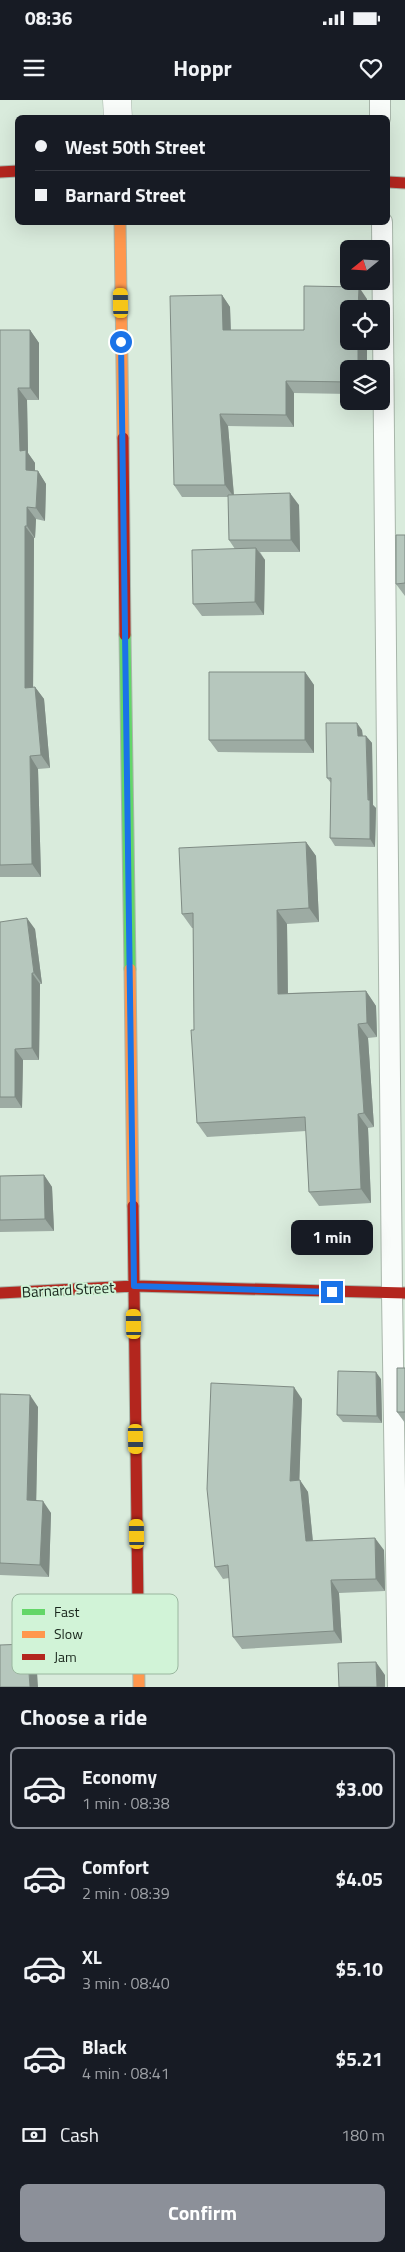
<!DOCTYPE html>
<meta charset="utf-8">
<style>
:root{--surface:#171b24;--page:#242831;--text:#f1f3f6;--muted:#9ea1a6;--line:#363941;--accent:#8c9099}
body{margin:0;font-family:"Titillium Web",sans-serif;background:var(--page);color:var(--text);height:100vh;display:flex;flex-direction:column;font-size:19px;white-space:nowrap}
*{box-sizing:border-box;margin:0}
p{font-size:16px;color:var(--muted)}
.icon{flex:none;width:28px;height:28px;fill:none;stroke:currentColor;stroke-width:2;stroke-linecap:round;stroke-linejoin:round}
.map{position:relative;height:1587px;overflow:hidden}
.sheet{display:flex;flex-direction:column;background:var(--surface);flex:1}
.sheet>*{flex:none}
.top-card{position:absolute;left:15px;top:15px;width:375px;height:110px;border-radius:8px;box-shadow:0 5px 20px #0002;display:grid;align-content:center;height:110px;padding:0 20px;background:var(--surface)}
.needle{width:32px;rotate:252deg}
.controls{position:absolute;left:340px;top:140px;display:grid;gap:10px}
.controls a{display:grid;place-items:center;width:50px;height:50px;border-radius:8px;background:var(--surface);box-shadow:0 5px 20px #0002;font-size:25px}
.end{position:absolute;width:22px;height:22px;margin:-11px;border:6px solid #1a73e8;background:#fff;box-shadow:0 0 0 2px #fff}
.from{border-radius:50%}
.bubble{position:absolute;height:35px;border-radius:8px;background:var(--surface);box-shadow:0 5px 20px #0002;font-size:16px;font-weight:700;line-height:35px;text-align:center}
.car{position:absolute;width:15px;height:30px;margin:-15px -8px;border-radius:6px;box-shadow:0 0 4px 1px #0007;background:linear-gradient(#f5c518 24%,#345 0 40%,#f5c518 0 76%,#345 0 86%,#f5c518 0)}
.top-card b{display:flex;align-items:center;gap:18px;height:48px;font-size:19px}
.top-card b+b{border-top:1px solid var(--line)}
.top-card i{width:12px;height:12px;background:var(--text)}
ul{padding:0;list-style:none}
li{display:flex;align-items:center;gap:15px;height:82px;margin:0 10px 8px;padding:0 10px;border:2px solid transparent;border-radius:8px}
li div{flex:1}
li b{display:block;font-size:19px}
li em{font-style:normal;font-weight:700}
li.selected{border-color:var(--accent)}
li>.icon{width:45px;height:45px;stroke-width:1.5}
h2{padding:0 20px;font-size:22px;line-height:60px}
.pay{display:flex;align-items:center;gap:12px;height:55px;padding:0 20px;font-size:19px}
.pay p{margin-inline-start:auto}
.cta{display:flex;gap:10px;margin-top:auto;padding:10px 20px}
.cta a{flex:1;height:58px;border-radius:8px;background:var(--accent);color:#fff;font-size:20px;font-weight:700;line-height:58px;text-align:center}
.status{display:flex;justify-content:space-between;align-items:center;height:35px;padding:0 25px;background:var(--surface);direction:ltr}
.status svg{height:14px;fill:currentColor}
header{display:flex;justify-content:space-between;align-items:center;height:65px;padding:0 20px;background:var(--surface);font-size:22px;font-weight:700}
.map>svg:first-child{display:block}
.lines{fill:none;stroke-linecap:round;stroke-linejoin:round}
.lane-casing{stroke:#a8b6aa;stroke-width:22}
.street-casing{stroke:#a8b6aa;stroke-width:29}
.fast-casing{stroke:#a8b6aa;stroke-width:13}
.slow-casing{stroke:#a8b6aa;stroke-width:13}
.jam-casing{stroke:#a8b6aa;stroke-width:13}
.lane{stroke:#f9fcfa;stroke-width:20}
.street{stroke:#f9fcfa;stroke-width:28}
.fast{stroke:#63d668;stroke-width:11}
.slow{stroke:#ff974d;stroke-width:11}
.jam{stroke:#b3261e;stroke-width:11}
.wall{fill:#9daba3}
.shaded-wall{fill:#7f8b84}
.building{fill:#b6c7bd;stroke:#7f8b84}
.route{stroke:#1a73e8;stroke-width:6}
.labels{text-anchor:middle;stroke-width:4;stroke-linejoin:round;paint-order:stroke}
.street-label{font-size:15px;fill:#19261c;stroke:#d1f3d7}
.key{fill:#d1f3d7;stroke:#9ab69f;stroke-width:1}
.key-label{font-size:14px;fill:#19261c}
</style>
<div class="status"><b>08:36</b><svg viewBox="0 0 49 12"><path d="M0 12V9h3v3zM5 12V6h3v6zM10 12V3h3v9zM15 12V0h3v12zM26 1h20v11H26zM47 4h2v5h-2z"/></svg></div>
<header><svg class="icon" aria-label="menu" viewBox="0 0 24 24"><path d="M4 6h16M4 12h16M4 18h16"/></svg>Hoppr<svg class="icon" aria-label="heart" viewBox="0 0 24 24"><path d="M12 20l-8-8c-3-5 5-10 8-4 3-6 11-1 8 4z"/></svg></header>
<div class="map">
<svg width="405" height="1587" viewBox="0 0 405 1587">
<rect width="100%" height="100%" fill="#d9ebdc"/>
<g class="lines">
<defs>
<path id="lane" d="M380,0V18
M382,122L392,1193L398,1587"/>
<path id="street" d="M117,0L118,18"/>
<path id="fast" d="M125,535L130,869"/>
<path id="slow" d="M120,122L123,338
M130,869L133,1106
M138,1509L139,1587"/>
<path id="jam" d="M0,72L18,71
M388,82L405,83
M123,338L125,535
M133,1106L138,1509
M0,1193L134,1186L405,1193"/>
</defs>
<!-- lane casing -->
<use href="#lane" class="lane-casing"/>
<!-- street casing -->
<use href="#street" class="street-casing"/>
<!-- fast casing -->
<use href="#fast" class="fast-casing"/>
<!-- slow casing -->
<use href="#slow" class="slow-casing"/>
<!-- jam casing -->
<use href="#jam" class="jam-casing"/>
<!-- lane -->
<use href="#lane" class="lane"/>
<!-- street -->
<use href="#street" class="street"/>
<!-- fast -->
<use href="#fast" class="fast"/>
<!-- slow -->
<use href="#slow" class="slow"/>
<!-- jam -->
<use href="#jam" class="jam"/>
</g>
<!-- wall -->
<path class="wall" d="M222,195L230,207L231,230H304L367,199L349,241H367V269H349V294L294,293V327L228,326L234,395L299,405L300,452H260L265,460L264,515L202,516L193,504L235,449L229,440L228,397H182L174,385Z
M0,230H30L39,243V300H27L28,353L35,363V371H38L46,384L45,421L36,419L35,438H34L33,587H35L44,599L50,668L38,669L41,777H0Z
M405,435V496L396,484Z
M305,572L314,585V653L218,652L209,640Z
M362,630L363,636H366L372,643L373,705L376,708L375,747L335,746L330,738L331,683L327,678Z
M306,742L316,756L319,822L287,824L288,893L366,891L376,906L377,937L368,938L374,1027L368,1028L371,1103L319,1106L309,1092L306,1031L207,1037L197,1023L194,930L193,828H192L182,814Z
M0,822L35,829L42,884H40L39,960H23L22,1008H0Z
M44,1075L52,1087L54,1131L0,1132V1076Z
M405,1268V1323L397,1312Z
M381,1279L382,1323L343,1322L337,1315Z
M0,1294L38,1307L36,1400L51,1413L49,1477L0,1475Z
M302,1299L299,1380L308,1392L313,1441L384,1450L385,1491L339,1493L342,1543L242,1549L233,1537L229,1478L223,1479L215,1467Z"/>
<!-- shaded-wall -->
<path class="shaded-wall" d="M359,187L367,199V209H358Z
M222,195L230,207L231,242L223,230Z
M30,230L39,243V300L30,288Z
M358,241H367V269H358Z
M286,281L294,293V327L286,315Z
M18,288L27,300L28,353L35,363V382L26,370L20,351Z
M220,314L228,326L234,397L225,385Z
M38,371L46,384L45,421L36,408Z
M290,393L299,405L300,452L291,440Z
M27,407L36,419L35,438L27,426Z
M25,426L34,438L33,600L25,588Z
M256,448L265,460L264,515L255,502Z
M305,572L314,585V653L305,640Z
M35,587L44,599L50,668L41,655Z
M357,623L362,630L363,644L358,636Z
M366,636L372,643L373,705L376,708L375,747L370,739Z
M30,656L38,669L41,777L32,764Z
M306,742L316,756L319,822L309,808Z
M277,810L287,824L288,908L278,894Z
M27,818L35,829L42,884L34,873Z
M32,873L40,884L39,960L32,948Z
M366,891L376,906L377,937L367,923Z
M358,924L368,938L374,1027L364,1013Z
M15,949L23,960L22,1008L15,997Z
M358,1014L368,1028L371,1103L361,1089Z
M44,1075L52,1087L54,1131L45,1119Z
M376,1272L381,1279L382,1323L377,1316Z
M294,1287L302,1299L299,1393L290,1381Z
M30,1295L38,1307L36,1413L27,1400Z
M300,1380L308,1392L314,1454L306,1441Z
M43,1401L51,1413L49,1477L40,1465Z
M375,1438L384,1450L385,1491L376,1479Z
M331,1480L339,1493L342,1543L334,1531Z
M27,1544L36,1556L38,1587H30Z
M376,1562L385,1575V1587H377Z"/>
<!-- building -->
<path class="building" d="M304,186L359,187L358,209H349V241H358V269H349V282L286,281V315L220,314L225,385H174L170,196L222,195L223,230H304Z
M0,230H30V288H18L20,351L26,350V370L38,371L36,408L27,407V426H25V588L35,587L41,655L30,656L32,764L0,765Z
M290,393L291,440H229L228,395Z
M396,435H405V483L396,484Z
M256,448L255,502L193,504L192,450Z
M209,572H305V640H209Z
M326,623H357L358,636H366L368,700H370V739L330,738L331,678H327Z
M306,742L309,808L277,810L278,894L366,891L367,923L358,924L364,1013L358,1014L361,1089L309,1092L305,1017L197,1023L191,930H194L193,813L182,814L179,748Z
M27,818L34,873H32V948L15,949V997H0V822Z
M44,1075L45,1119L0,1120V1076Z
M397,1268H405V1312H397Z
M338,1271L376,1272L377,1316L337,1315Z
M211,1283L294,1287L290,1381L300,1380L306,1441L375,1438L376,1479L331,1480L334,1531L233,1537L228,1465L215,1467L207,1389Z
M0,1294L30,1295L27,1400L43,1401L40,1465L0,1463Z
M27,1544L30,1587H0V1545Z
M376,1562L377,1587H339L338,1563Z"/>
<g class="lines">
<!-- route -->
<path class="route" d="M121,242L134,1186L332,1192"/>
</g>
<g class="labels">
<!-- street labels -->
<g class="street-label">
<text transform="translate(68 1190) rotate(-3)" y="5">Barnard Street</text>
</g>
</g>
<!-- legend -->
<rect x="12" y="1494" width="166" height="80" rx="8" class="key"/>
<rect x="22" y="1509" width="23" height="6" fill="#63d668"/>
<rect x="22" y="1531" width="23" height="7" fill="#ff974d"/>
<rect x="22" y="1554" width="23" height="6" fill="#b3261e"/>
<g class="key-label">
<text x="54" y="1517">Fast</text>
<text x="54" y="1539">Slow</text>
<text x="54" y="1562">Jam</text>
</g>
</svg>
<div class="controls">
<a><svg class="needle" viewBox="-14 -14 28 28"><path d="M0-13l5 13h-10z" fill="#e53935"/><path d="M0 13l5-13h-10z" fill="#9ea1a6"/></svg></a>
<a><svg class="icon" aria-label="locate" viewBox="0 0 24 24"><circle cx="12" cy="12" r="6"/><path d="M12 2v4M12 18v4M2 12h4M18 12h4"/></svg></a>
<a><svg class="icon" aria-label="layers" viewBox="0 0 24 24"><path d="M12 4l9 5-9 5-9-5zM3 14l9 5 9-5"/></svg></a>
</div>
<i class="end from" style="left:121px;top:242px"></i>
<i class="end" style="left:332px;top:1192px"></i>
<div class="bubble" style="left:291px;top:1120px;width:82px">1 min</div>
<i class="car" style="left:121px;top:203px;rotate:359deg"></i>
<i class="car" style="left:134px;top:1224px;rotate:359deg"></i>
<i class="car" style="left:136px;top:1339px;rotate:179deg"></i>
<i class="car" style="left:137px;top:1434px;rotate:359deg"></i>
<div class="top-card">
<b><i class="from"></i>West 50th Street</b>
<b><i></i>Barnard Street</b>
</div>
</div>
<section class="sheet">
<h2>Choose a ride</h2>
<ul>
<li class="selected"><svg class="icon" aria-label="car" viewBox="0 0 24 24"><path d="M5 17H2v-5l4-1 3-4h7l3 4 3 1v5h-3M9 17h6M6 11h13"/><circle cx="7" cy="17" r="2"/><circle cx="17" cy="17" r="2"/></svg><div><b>Economy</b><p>1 min · 08:38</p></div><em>$3.00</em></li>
<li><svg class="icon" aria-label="car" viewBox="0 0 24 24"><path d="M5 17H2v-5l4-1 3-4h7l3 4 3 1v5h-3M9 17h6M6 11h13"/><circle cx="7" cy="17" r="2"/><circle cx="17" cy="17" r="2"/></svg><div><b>Comfort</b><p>2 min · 08:39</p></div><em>$4.05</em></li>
<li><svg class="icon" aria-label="car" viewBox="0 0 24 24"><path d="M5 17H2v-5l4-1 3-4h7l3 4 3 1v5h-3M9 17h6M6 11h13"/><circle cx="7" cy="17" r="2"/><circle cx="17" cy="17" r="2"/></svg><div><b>XL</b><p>3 min · 08:40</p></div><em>$5.10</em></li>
<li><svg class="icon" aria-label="car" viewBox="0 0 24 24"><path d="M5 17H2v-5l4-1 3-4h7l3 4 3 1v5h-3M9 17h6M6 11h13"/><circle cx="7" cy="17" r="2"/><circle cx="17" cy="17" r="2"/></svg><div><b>Black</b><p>4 min · 08:41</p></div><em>$5.21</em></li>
</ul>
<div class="pay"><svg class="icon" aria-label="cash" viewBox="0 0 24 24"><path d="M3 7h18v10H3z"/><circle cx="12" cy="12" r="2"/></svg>Cash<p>180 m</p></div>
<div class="cta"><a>Confirm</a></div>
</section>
